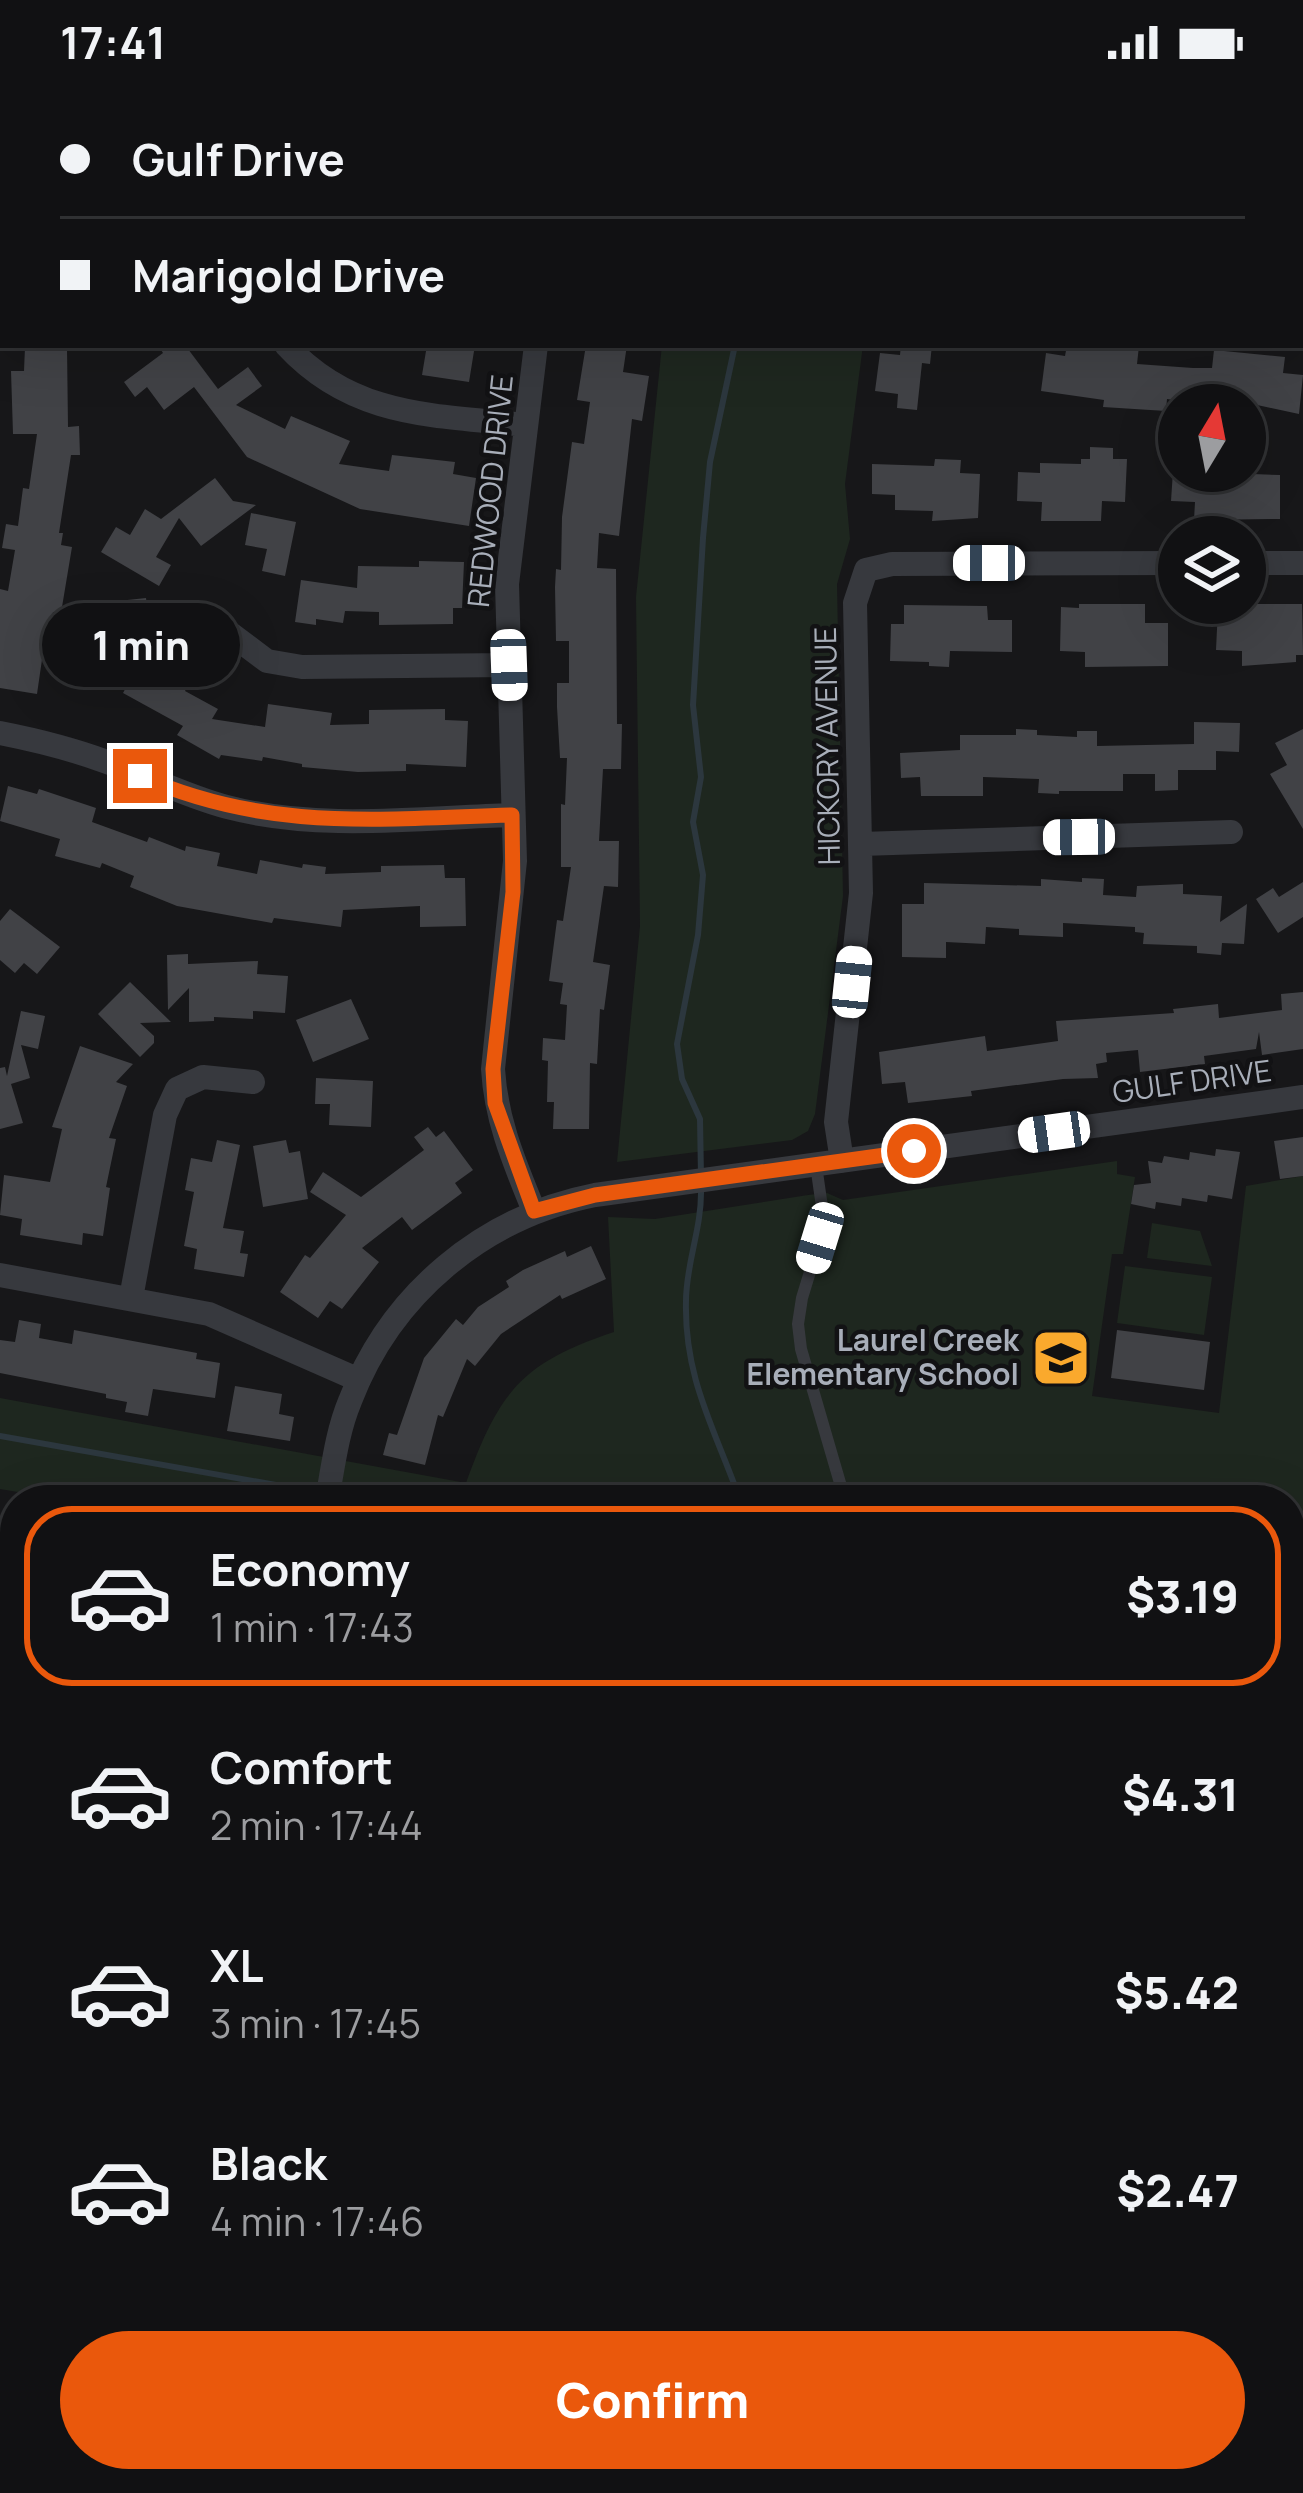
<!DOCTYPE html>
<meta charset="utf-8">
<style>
:root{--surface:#111113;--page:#1e1f21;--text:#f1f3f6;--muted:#9c9da0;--line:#303133;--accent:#ea580c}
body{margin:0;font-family:Manrope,sans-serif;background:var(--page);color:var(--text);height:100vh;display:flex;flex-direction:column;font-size:45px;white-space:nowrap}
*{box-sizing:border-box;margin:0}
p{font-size:39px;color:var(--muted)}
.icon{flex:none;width:66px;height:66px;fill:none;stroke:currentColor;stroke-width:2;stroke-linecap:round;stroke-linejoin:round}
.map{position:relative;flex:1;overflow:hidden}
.details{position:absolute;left:0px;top:1401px;width:1305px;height:1008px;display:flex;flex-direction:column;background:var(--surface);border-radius:48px 48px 0 0;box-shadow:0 12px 48px #0002,0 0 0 3px var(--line)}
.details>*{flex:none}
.hud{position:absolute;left:0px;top:0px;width:1305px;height:264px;box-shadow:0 12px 48px #0002,0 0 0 3px var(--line);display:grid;align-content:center;height:264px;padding:0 60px;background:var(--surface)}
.needle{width:78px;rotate:10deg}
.buttons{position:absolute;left:1158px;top:300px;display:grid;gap:24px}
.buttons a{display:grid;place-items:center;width:108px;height:108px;border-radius:50%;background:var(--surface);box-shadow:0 12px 48px #0002,0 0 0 3px var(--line);font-size:60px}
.end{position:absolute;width:54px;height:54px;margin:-27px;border:15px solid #ea580c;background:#fff;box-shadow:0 0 0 6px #fff}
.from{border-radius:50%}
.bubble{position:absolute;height:84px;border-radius:42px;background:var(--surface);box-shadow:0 12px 48px #0002,0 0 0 3px var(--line);font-size:39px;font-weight:800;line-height:84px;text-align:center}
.car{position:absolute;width:36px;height:72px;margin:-36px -18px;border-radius:15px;box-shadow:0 0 9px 3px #0007;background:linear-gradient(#fff 24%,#345 0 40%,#fff 0 76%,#345 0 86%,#fff 0)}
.hud b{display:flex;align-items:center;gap:42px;height:114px;font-size:45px}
.hud b+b{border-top:3px solid var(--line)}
.hud i{width:30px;height:30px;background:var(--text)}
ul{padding:21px 0 0;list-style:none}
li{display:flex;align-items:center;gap:36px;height:180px;margin:0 24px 18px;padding:0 36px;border:6px solid transparent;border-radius:48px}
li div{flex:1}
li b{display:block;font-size:45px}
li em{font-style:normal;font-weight:800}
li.selected{border-color:var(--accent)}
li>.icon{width:108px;height:108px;stroke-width:1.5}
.cta{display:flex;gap:24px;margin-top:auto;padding:24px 60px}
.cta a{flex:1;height:138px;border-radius:72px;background:var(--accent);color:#fff;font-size:48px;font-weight:800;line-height:138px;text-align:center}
.status{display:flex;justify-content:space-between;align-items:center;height:84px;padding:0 60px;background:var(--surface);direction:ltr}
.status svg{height:33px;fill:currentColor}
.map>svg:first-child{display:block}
.green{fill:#1e271f}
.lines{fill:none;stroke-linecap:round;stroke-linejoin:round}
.stream{stroke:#2c373e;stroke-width:6}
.building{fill:#414246}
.service{stroke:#37393e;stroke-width:12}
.minor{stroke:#37393e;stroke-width:24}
.tertiary{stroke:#37393e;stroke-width:30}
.route{stroke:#ea580c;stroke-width:15}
.labels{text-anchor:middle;stroke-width:9;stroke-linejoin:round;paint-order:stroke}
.street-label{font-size:30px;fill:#a8aeb9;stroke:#121214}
.poi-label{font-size:30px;font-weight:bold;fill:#a8aeb9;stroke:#121214;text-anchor:end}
</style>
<div class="status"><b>17:41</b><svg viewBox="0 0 49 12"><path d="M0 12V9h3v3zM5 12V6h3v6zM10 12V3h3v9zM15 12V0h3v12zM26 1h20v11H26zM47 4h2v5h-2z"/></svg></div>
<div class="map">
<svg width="1303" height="2409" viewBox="0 0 1303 2409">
<rect width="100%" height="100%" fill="#171719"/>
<!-- green -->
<path class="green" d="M662,261H863L845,400L850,455L837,500L843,812L815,1030L808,1047L792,1056L617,1078L640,842L636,513Z
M1117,1077V1090L1135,1093L1123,1170H1112L1092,1312L1219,1329L1246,1102L1303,1092V1959L1290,1956V1416H65L0,1405V1314L466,1399C499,1308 521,1279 614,1248L608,1133L655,1135L808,1111L827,1109L843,1116Z
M1152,1139L1200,1147L1212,1182L1147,1174Z
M1125,1182L1212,1193L1204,1251L1117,1239Z
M771,2394H921L918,2409H768Z"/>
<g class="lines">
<!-- stream -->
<path class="stream" d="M744,3V0
M701,1092L700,1035L682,995L677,960L698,851L703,791L693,738L701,693L693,621L703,454L710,378L735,261
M701,1105C702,1144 686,1179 686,1217C684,1295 715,1345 740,1416
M0,1352L321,1409
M334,1412L356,1416
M841,2409L844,2394"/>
</g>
<!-- building -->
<path class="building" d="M158,261H185L218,305L248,283L262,302L236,321L285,345L291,332L350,357L339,380L389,387L392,371L455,378L453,390L476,394L469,442L360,425L247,373L194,303L164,326L147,303L135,313L124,298L163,269Z
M427,261H475L469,298L422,291Z
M586,261H627L623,288L649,292L642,337L632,335L619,452L599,449L597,484L616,485L617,640H622L621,685H603L599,757H619L618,803L604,802L593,878L610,881L604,926L600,925L597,980L590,979L589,1045H553L554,1018H547L548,977L542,976L543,954L565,956L567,921L560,920L563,899L549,897L557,836L563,837L571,783H561V720L565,721L567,674H560L557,623V599H569V557H556L555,503L556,485L561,486L562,433L572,358L584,360L590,318L577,316Z
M901,261H932L930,280L922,279L917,326L897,324L898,310L875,307L880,269L900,271Z
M1067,261L1139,262L1137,280L1193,284H1212L1214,266L1285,273L1283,289L1303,291L1299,330L1257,321H1207L1167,315L1166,327L1103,323L1104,316L1041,307L1046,269L1065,272Z
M25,263H67L68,343L79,342L80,371H71L59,449H63L61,461L72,463L61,529L53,528L50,549L46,548L37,610L0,604V505L8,507L15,466L2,464L6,440L18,442L23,404L29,405L37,350H13L11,287H24Z
M1090,363L1113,364V375H1127L1125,418L1102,417L1101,437H1041L1042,418L1017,417L1018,388L1040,389V379L1081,380V375H1090Z
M935,375L961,376L960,389L980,390L978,434L932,437L933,427L895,426V411L872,410V380L934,382Z
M1173,387L1280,391V435L1194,436L1195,418L1171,417Z
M215,394L233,417L256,421L201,462L179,434L156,473L171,481L159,502L101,468L116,443L130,451L145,425L161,435Z
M251,429L296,438L285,492L262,487L267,465L245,461Z
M419,477L464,478L462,524H453V540L379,541V528L345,527L343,539L316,535V541L295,538L301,496L357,504L358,482L419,483Z
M146,514L149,540L129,542L133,575L97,579L90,520Z
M1079,520H1145V539H1168V582L1085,583V568L1060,567L1061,523L1079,524Z
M1240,520H1302L1303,571H1296V578L1242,582V567L1216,566L1218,524L1240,525Z
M904,521L987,522L988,536H1012V568L950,567L949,583L929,582V578L890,577L891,540H904Z
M138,581L163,594L169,583L191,595L185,607L218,625L212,635L265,643L268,620L332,629L330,641L369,640V626L445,625V636L468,637L466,683L406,680V687L358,688L302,683V680L263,673L262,677L221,671L219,675L177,651L183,642L123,609Z
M1194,638L1240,639L1239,668L1216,667V686H1178V706L1155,707V690H1123V707H1059V710L1038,709L1039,695L983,693V712H921L920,693L901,694L900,669L960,666V651H1016V645L1037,646V651L1077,653V647H1097V662L1194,660Z
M1303,645V745L1270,690L1287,681L1275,659Z
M8,702L37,710L39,705L96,724L92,738L147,758L149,753L185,767L186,762L220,769L217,782L257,790L260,776L302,784L303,780L326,783L325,790L381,788V782L444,781L445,794H465L466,842L420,843V822L343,826L341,843L274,834L272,839L177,822L130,803L134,792L102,779L100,784L55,772L60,755L0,737Z
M1082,794L1104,795L1103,811L1136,813L1137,802L1183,800V810L1222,812L1220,838L1247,820L1244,860L1222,859L1221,871L1197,869V862L1143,860L1144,849L1135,848V843L1063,839V853L1019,851V845L986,843L985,860L946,858V874L902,873V820H924V799L1041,802V795L1082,798Z
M1303,798V833L1278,849L1256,815L1273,804L1279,813Z
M10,825L60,863L37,890L24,879L15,889L0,876V837Z
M188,870V880L258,877L257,890L288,892L285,929L253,927V935L214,933V937L189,938V904L168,926L167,871Z
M130,898L171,938L140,939L154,952V959L140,973L98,930Z
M1303,908V965L1262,971L1259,948L1256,965L1204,972L1205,980L1140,988L1138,966L1106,969L1107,978L1096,980L1098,994L1063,995L971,1007L972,1012L908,1019L905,998L882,1000L879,968L985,952L987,967L1058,957L1056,937L1174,929L1173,925L1218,920L1219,934L1282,926L1281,910Z
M351,915L369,955L313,978L296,936Z
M21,927L45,932L38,965L21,961L30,994L11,1000L23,1039L0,1045V984L5,983L7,992Z
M80,962L133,980L116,998L127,1002L109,1054L116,1055L106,1103L110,1104L103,1152L83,1149L82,1161L20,1151L22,1135L0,1131L4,1091L50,1098L62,1045L52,1043Z
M316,994L373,997L371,1043L329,1041L330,1020H315Z
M428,1043L436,1053L444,1047L473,1086L455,1099L462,1109L412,1146L402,1133L362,1164L379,1178L342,1225L330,1217L318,1234L280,1208L305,1171L310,1174L346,1131L310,1108L323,1088L361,1113L424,1066L414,1053Z
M1303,1053V1092L1280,1095L1274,1057Z
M217,1056L240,1061L223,1144L244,1147L240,1169L248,1170L244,1193L194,1185L197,1165L184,1162L194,1108L185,1106L191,1074L212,1078Z
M286,1056L289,1069L300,1067L308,1115L263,1123L253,1062Z
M1216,1065L1240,1068L1232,1115L1208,1111L1207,1118L1182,1114L1181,1122L1156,1118L1155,1125L1131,1120L1134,1101L1151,1099L1148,1077L1162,1079L1164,1072L1189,1076L1190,1068L1215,1072Z
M591,1162L606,1195L562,1215L560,1211L501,1250L475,1282L467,1275L443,1333L438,1331L425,1381L383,1371L389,1349L397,1351L424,1274L456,1235L463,1241L478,1223L509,1203L506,1197L523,1186L565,1167L567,1173Z
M19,1236L41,1240L39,1254L72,1260L74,1246L197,1269L196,1275L220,1279L215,1314L153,1305L148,1332L125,1328L127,1318L106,1314V1310L0,1289V1256L15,1258Z
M1117,1246L1210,1258L1204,1306L1111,1294Z
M235,1302L282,1310L279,1330L294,1333L290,1357L227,1347Z"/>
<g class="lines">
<!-- service -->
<path class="service" d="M816,1081L823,1130L820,1155L802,1214L798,1240L801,1265L845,1416
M907,2409L910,2394"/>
<!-- minor -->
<path class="minor" d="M123,0L125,3
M654,3L655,0
M901,3V0
M1302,233H1303
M286,261C353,334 434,331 526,341
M1245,479H1303
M211,535L267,577L302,583L509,581
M0,649C36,656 72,665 107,678C147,692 185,712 227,723C319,747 418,734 512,731
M861,760L1231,748
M842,1077L836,1038L861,809L855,519L866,486L892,480L1179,479
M534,1127C515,1080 496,1037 493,985L515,777L507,500L536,261
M0,1191L209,1230L359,1296
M131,1214L165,1031L177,1005L203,993L253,998
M327,1416C333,1383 337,1348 350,1317C391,1210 483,1133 595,1111L1303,1013
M0,1529L15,1532
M0,2012L15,2015
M1290,2174L1303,2177
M0,2255L15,2258
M518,2394L522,2409
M149,2409L152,2394
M1062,2409L1088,2404L1121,2409"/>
<!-- tertiary -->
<path class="tertiary" d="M0,1740L15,1743
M1290,1989L1303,1991"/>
</g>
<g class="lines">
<!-- route -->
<path class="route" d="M140,692C267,748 378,735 512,731L513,808L493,985L495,1019L534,1127L595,1111L914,1067"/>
</g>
<!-- icons -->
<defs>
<symbol id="school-square" viewBox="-11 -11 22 22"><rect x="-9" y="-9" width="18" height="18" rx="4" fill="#faa92d" stroke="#121214"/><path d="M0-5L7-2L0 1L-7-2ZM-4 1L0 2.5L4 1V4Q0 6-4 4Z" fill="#111"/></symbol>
</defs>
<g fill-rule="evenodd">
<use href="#school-square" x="1028" y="1241" width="66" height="66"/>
</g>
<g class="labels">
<!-- street labels -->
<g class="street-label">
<text transform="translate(491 407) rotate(-84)" y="10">REDWOOD DRIVE</text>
<text transform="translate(828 662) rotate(-91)" y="10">HICKORY AVENUE</text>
<text transform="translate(1192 998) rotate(-8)" y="10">GULF DRIVE</text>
</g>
<!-- poi labels -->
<g class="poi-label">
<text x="1019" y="1267">Laurel Creek<tspan x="1019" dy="34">Elementary School</tspan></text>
</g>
</g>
</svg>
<div class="buttons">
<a><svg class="needle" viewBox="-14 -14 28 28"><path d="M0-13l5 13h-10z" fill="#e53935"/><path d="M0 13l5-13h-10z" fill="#9c9da0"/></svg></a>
<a><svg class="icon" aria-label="layers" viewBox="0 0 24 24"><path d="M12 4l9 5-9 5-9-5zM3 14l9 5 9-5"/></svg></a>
</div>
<i class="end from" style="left:914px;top:1067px"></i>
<i class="end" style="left:140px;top:692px"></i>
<div class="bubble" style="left:42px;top:519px;width:198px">1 min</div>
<i class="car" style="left:989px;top:479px;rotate:270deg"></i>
<i class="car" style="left:509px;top:581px;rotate:178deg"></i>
<i class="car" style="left:1079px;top:753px;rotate:269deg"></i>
<i class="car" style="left:852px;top:898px;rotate:6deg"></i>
<i class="car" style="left:1054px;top:1048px;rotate:262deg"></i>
<i class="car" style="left:820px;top:1154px;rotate:197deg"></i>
<div class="hud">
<b><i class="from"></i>Gulf Drive</b>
<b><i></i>Marigold Drive</b>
</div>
<section class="details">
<ul>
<li class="selected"><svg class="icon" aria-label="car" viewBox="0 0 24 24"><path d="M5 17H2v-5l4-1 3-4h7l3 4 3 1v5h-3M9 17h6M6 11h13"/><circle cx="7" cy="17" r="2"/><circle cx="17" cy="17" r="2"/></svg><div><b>Economy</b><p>1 min · 17:43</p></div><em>$3.19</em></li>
<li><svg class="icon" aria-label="car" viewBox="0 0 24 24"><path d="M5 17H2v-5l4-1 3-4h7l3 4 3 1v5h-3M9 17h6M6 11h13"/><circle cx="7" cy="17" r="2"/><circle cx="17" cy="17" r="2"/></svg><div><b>Comfort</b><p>2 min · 17:44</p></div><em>$4.31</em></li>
<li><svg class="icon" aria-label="car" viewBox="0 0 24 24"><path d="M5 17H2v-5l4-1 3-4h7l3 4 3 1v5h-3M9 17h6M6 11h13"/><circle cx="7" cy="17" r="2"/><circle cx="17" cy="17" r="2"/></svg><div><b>XL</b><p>3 min · 17:45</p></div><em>$5.42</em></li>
<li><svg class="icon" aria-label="car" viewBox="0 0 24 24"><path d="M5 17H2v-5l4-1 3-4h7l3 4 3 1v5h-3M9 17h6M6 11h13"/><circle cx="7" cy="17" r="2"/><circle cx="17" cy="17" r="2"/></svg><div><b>Black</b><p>4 min · 17:46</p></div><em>$2.47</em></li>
</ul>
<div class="cta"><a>Confirm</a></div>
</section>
</div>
